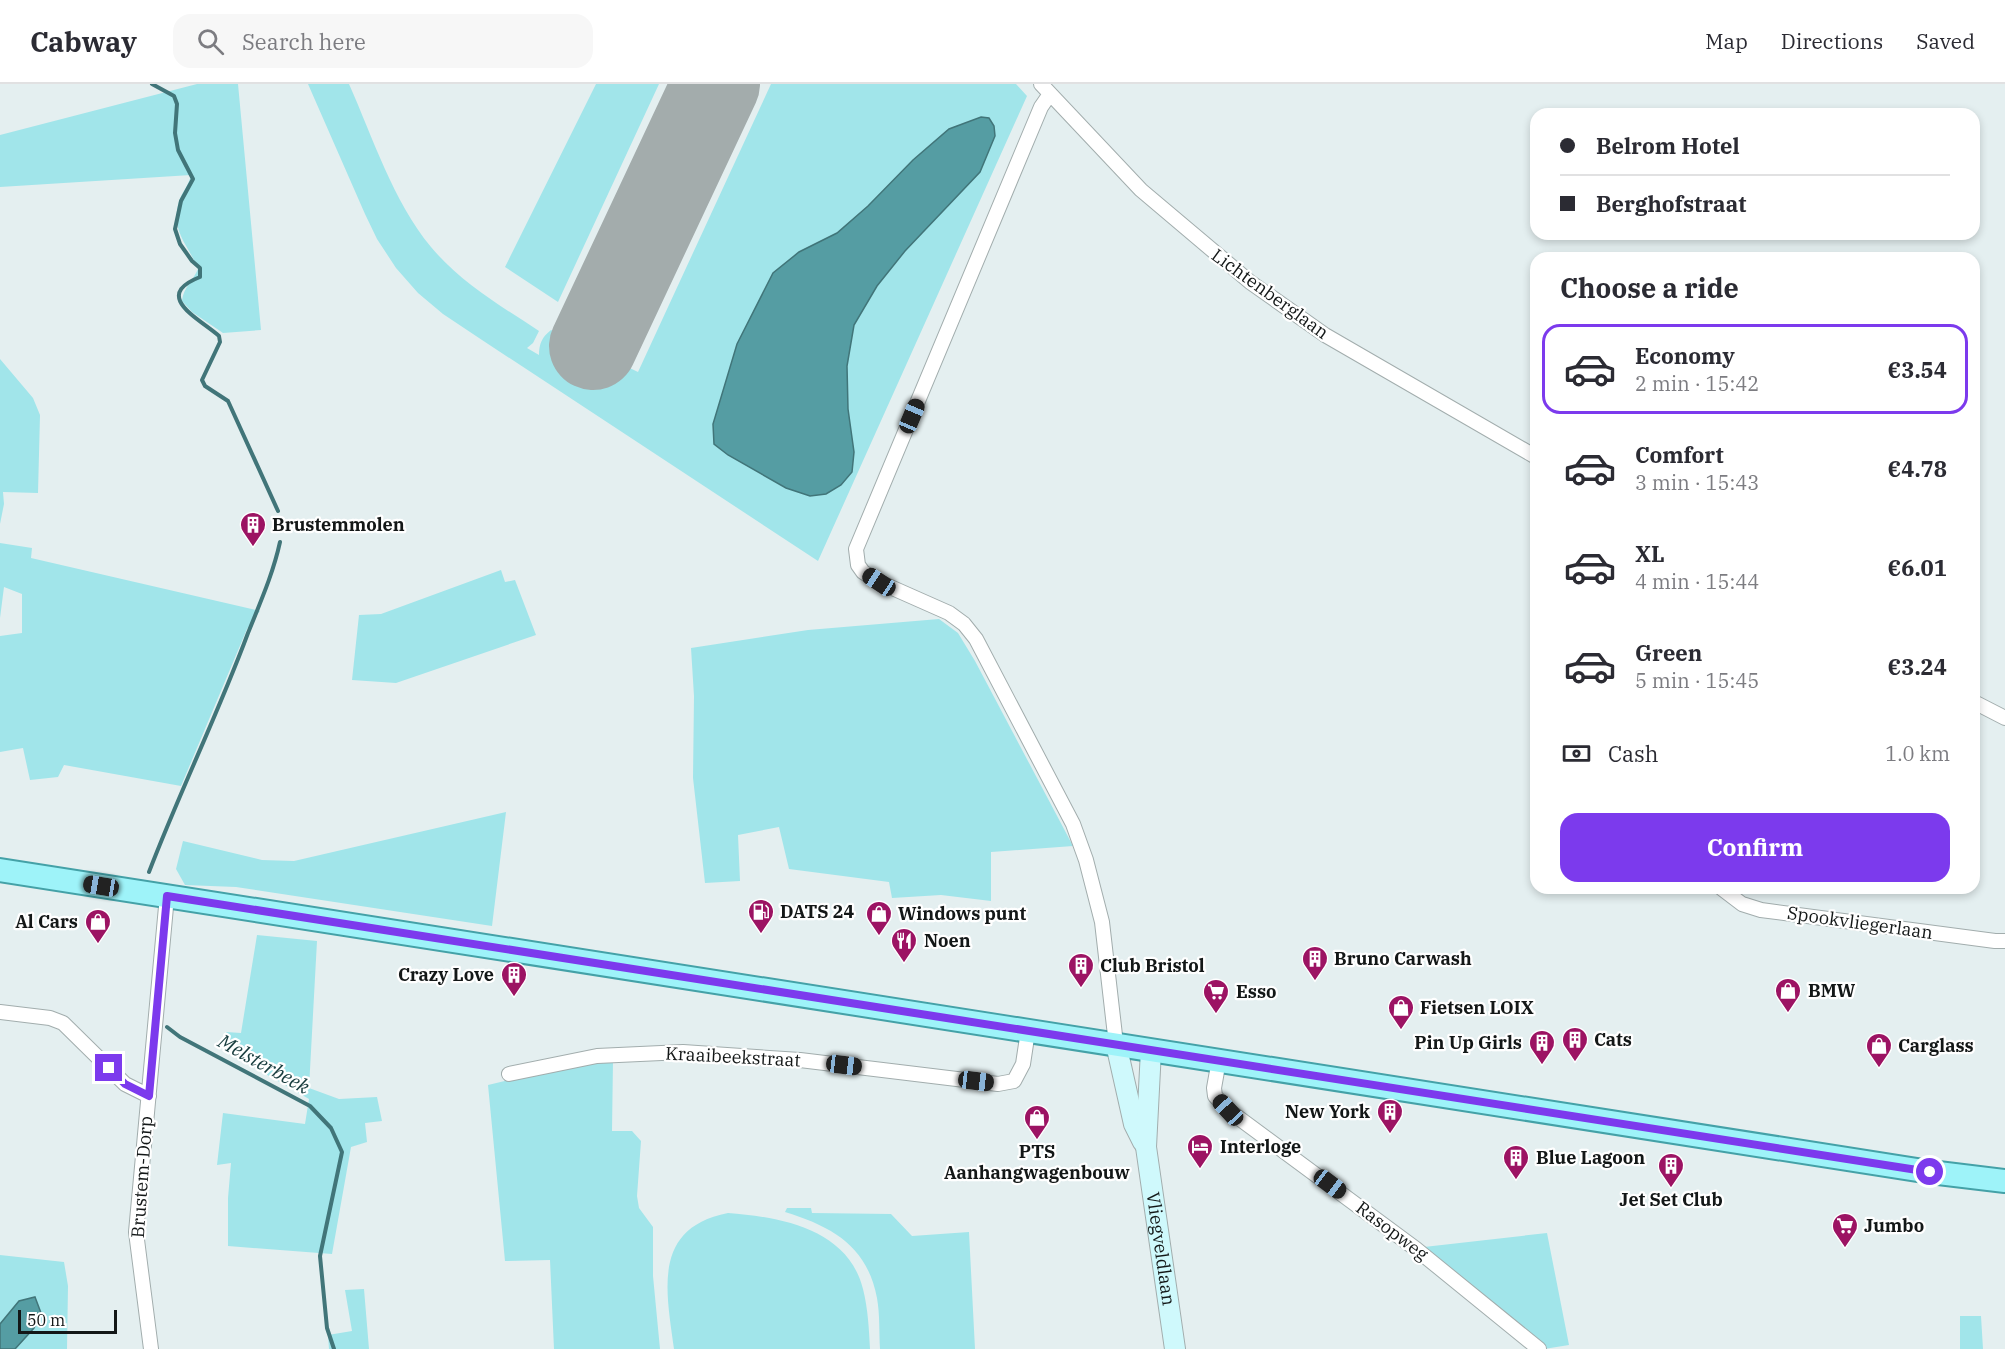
<!DOCTYPE html>
<meta charset="utf-8">
<style>
:root{--surface:#fff;--page:#f7f7f7;--text:#2b2b33;--muted:#7c7c81;--line:#e1e1e2;--accent:#7c3aed}
body{margin:0;font-family:"IBM Plex Serif",serif;background:var(--page);color:var(--text);height:100vh;display:flex;flex-direction:column;font-size:22px;white-space:nowrap}
*{box-sizing:border-box;margin:0}
p{font-size:20px;color:var(--muted)}
.icon{flex:none;width:33px;height:33px;fill:none;stroke:currentColor;stroke-width:2;stroke-linecap:round;stroke-linejoin:round}
.map{position:relative;flex:1;overflow:hidden}
.sheet{position:absolute;left:1530px;top:168px;width:450px;height:642px;display:flex;flex-direction:column;background:var(--surface);border-radius:18px;box-shadow:0 3px 9px #0003}
.sheet>*{flex:none}
.guide{position:absolute;left:1530px;top:24px;width:450px;height:132px;border-radius:18px;box-shadow:0 3px 9px #0003;display:grid;align-content:center;height:132px;padding:0 30px;background:var(--surface)}
.scale{position:absolute;left:18px;bottom:15px;width:99px;box-sizing:border-box;padding-left:6px;border:3px solid #131717;border-top:0;font-size:16px;line-height:21px;white-space:nowrap;color:#131717;-webkit-text-stroke:4px #fff;paint-order:stroke}
.end{position:absolute;width:27px;height:27px;margin:-14px;border:8px solid #7c3aed;background:#fff;box-shadow:0 0 0 3px #fff}
.from{border-radius:50%}
.car{position:absolute;width:18px;height:36px;margin:-18px -9px;border-radius:8px;box-shadow:0 0 4px 2px #0007;background:linear-gradient(#222 24%,#8ab4d8 0 40%,#222 0 76%,#8ab4d8 0 86%,#222 0)}
.guide b{display:flex;align-items:center;gap:21px;height:57px;font-size:22px}
.guide b+b{border-top:2px solid var(--line)}
.guide i{width:15px;height:15px;background:var(--text)}
ul{padding:0;list-style:none}
li{display:flex;align-items:center;gap:18px;height:90px;margin:0 12px 9px;padding:0 18px;border:3px solid transparent;border-radius:18px}
li div{flex:1}
li b{display:block;font-size:22px}
li em{font-style:normal;font-weight:800}
li.active{border-color:var(--accent)}
li>.icon{width:54px;height:54px;stroke-width:1.5}
h2{padding:0 30px;font-size:27px;line-height:72px}
.pay{display:flex;align-items:center;gap:15px;height:66px;padding:0 30px;font-size:22px}
.pay p{margin-inline-start:auto}
.cta{display:flex;gap:12px;margin-top:auto;padding:12px 30px}
.cta a{flex:1;height:69px;border-radius:18px;background:var(--accent);color:#fff;font-size:24px;font-weight:800;line-height:69px;text-align:center}
header{display:flex;align-items:center;gap:36px;box-sizing:border-box;height:84px;padding:0 30px;background:var(--surface);border-bottom:2px solid var(--line)}
header strong{font-size:28px}
nav{display:flex;gap:33px;margin-inline-start:auto;font-size:21px}
.search{width:420px;height:54px;background:var(--page);display:flex;align-items:center;gap:15px;box-sizing:border-box;padding:0 21px;border-radius:18px;color:var(--muted);font-size:22px}
.map>svg:first-child{display:block}
.green{fill:#a1e5ea}
.water{fill:#559da3;stroke:#417579;stroke-width:1.5}
.lines{fill:none;stroke-linecap:round;stroke-linejoin:round}
.stream{stroke:#417579;stroke-width:4}
.runway{stroke:#a3acac;stroke-width:88}
.minor-casing{stroke:#a2adad;stroke-width:16}
.secondary-casing{stroke:#a2adad;stroke-width:22}
.primary-casing{stroke:#44a1a7;stroke-width:26}
.minor{stroke:#fff;stroke-width:14}
.secondary{stroke:#cff9fc;stroke-width:20}
.primary{stroke:#9ef3f9;stroke-width:22}
.route{stroke:#7c3aed;stroke-width:8}
.labels{text-anchor:middle;stroke-width:4.5;stroke-linejoin:round;paint-order:stroke}
.street-label{font-size:18px;fill:#131717;stroke:#fff}
.poi-label{font-size:18px;font-weight:bold;fill:#131717;stroke:#fff;text-anchor:start}
.water-label{font-size:20px;font-style:italic;fill:#193d3f;stroke:#fff}
</style>
<header>
<strong>Cabway</strong>
<div class="search"><svg class="icon" aria-label="search" viewBox="0 0 24 24"><circle cx="10" cy="10" r="6"/><path d="M15 15l6 6"/></svg>Search here</div>
<nav><a>Map</a><a>Directions</a><a>Saved</a></nav>
</header>
<div class="map">
<svg width="2005" height="1265" viewBox="0 0 2005 1265">
<rect width="100%" height="100%" fill="#e4eff0"/>
<!-- green -->
<path class="green" d="M197,0H238L261,246L223,249L192,228L182,217C183,204 193,197 198,185C188,160 170,147 179,117C182,108 189,101 191,91L0,103V51Z
M308,0H349C373,54 393,117 431,163C460,198 501,222 539,247L533,259L527,264L539,271C539,260 542,253 551,246L638,288L771,0H1016L1027,12L818,477L482,256L443,230L418,209L396,184L377,155L365,130Z
M596,0H659L558,218L505,183Z
M0,275L33,314L40,331L38,409L3,408L4,420L0,440Z
M0,459L32,464L31,474L260,527L247,545L181,702L64,681L58,693L30,696L23,664L0,668V552L22,549V510L4,503L0,534Z
M501,486L505,498L515,496L536,551L396,599L352,596L359,531L381,530Z
M939,535L958,549L975,577L1073,762L991,768V817L941,811L892,814L889,798L789,785L779,743L738,751L740,797L705,799L693,694L694,612L691,564L808,546Z
M506,728L492,842L236,803L185,801L176,785L183,757L262,776L294,777Z
M257,851L317,857L309,1004L339,1015L377,1013L382,1037L365,1039L367,1058L351,1063L332,1170L228,1162V1114L231,1079L217,1081L223,1029L305,1040L309,1015L224,966L226,948L241,949Z
M613,976L612,1047H632L641,1057L637,1112L639,1124L653,1143V1192L660,1265H554L550,1176L505,1177L488,1001L570,981Z
M787,1124H811L812,1129L891,1130L912,1152L969,1148L975,1265H880C879,1248 880,1231 877,1214C867,1162 833,1143 785,1128Z
M728,1129C781,1133 848,1145 863,1205C868,1225 869,1245 870,1265H674C666,1206 652,1144 728,1129Z
M1547,1149L1569,1261L1544,1265L1456,1193L1424,1163Z
M0,1171L64,1178L68,1202L67,1265H15L34,1244L8,1232L0,1240Z
M364,1205L369,1265H329L328,1251L352,1247L345,1206Z
M1960,1232H1981L1983,1265H1960Z"/>
<!-- water -->
<path class="water" d="M981,33L989,34L994,42L995,52L980,88L905,167L877,202L854,241L847,282L848,325L854,368L852,388L841,401L826,410L810,412L786,404L728,371L714,360L713,340L737,260L773,189L799,168L837,149L868,122L913,76L949,45Z
M35,1213L41,1229L34,1244L15,1265H0V1240L19,1217Z"/>
<g class="lines">
<!-- stream -->
<path class="stream" d="M152,0L174,12L177,20L175,49L178,66L193,95L181,117L175,145L180,160L192,177L200,184V193C151,212 200,235 219,252L220,258L202,296L205,302L228,317L278,427
M149,788C180,707 218,630 248,549C260,519 273,490 280,458
M167,943L180,953L310,1022L331,1044L342,1068L320,1172L327,1244L334,1265"/>
<!-- runway -->
<path class="runway" d="M593,262L716,0"/>
<defs>
<path id="minor" d="M1041,0L1141,106L1250,198L1325,251L1536,373
M1050,10L1041,23L856,465L858,481L863,488L879,498L949,529L964,540L976,555L1073,740L1086,776L1102,838L1116,960
M1974,618L2005,634
M1721,804L1742,820L1761,826L1995,857H2005
M0,928L50,934L63,939L125,1000L149,1012
M1219,976L1214,1004L1215,1012L1228,1026L1416,1165L1539,1265
M509,990L597,972L683,968L800,976L998,1000L1014,997L1023,980L1028,947
M151,1265L136,1148L167,812"/>
<g id="secondary">
<path d="M1116,960L1134,1040L1143,1058"/>
<path id="s1" d="M1151,966L1146,1063L1175,1265"/>
</g>
<path id="primary" d="M0,786L1930,1088L2005,1097"/>
</defs>
<!-- minor casing -->
<use href="#minor" class="minor-casing"/>
<!-- secondary casing -->
<use href="#secondary" class="secondary-casing"/>
<!-- primary casing -->
<use href="#primary" class="primary-casing"/>
<!-- minor -->
<use href="#minor" class="minor"/>
<!-- secondary -->
<use href="#secondary" class="secondary"/>
<!-- primary -->
<use href="#primary" class="primary"/>
</g>
<g class="lines">
<!-- route -->
<path class="route" d="M109,984L125,1000L149,1012L167,812L1930,1088"/>
</g>
<!-- icons -->
<defs>
<symbol id="building-pin" viewBox="-11 -11 22 30"><path d="M0 17L-7.5 6A9.5 9.5 0 1 1 7.5 6Z" fill="#9c1363" stroke="#fff"/><path d="M-4-6H4V6H1V3H-1V6H-4ZM-2.5-4.3h1.7v1.8h-1.7ZM.8-4.3h1.7v1.8H.8ZM-2.5-1h1.7V.8h-1.7ZM.8-1h1.7V.8H.8Z" fill="#fff"/></symbol>
<symbol id="fuel-pin" viewBox="-11 -11 22 30"><path d="M0 17L-7.5 6A9.5 9.5 0 1 1 7.5 6Z" fill="#9c1363" stroke="#fff"/><path d="M-5.5-6h7V0h2V4h1.3V-2.5L3-4.5l.8-.8L6-3V5H2.5V1h-1V6h-7ZM-4.2-4.7v3.2H.2V-4.7Z" fill="#fff"/></symbol>
<symbol id="shop-pin" viewBox="-11 -11 22 30"><path d="M0 17L-7.5 6A9.5 9.5 0 1 1 7.5 6Z" fill="#9c1363" stroke="#fff"/><path d="M-5-2.5h2.3a2.7 3.5 0 0 1 5.4 0H5L5.5 6h-11ZM-1.5-2.5h3a1.5 2.3 0 0 0-3 0Z" fill="#fff"/></symbol>
<symbol id="restaurant-pin" viewBox="-11 -11 22 30"><path d="M0 17L-7.5 6A9.5 9.5 0 1 1 7.5 6Z" fill="#9c1363" stroke="#fff"/><path d="M-5-6h1v4h1v-4h1v4h1v-4h1v5L-1.5 .5V6h-2V.5L-5-1ZM5-6V6H3V1.5H1.5Q1.5-4 5-6Z" fill="#fff"/></symbol>
<symbol id="supermarket-pin" viewBox="-11 -11 22 30"><path d="M0 17L-7.5 6A9.5 9.5 0 1 1 7.5 6Z" fill="#9c1363" stroke="#fff"/><path d="M-6-5.5h2.5l.6 2H6L4.5 2H-2.5L-4.4-4H-6ZM-1.5 3.2a1.3 1.3 0 1 0 .1 0ZM3 3.2a1.3 1.3 0 1 0 .1 0Z" fill="#fff"/></symbol>
<symbol id="hotel-pin" viewBox="-11 -11 22 30"><path d="M0 17L-7.5 6A9.5 9.5 0 1 1 7.5 6Z" fill="#9c1363" stroke="#fff"/><path d="M-6-4.5h1.5V1H6V5H4.5V3h-9V5H-6ZM-4 0a1.8 1.8 0 1 1 3.6 0ZM.5 0V-2.5h3Q6-2.5 6 0Z" fill="#fff"/></symbol>
</defs>
<g fill-rule="evenodd">
<use href="#building-pin" x="238" y="426" width="30" height="40"/>
<use href="#fuel-pin" x="746" y="813" width="30" height="40"/>
<use href="#shop-pin" x="864" y="815" width="30" height="40"/>
<use href="#shop-pin" x="83" y="823" width="30" height="40"/>
<use href="#restaurant-pin" x="889" y="842" width="30" height="40"/>
<use href="#building-pin" x="1300" y="860" width="30" height="40"/>
<use href="#building-pin" x="1066" y="867" width="30" height="40"/>
<use href="#building-pin" x="499" y="876" width="30" height="40"/>
<use href="#shop-pin" x="1773" y="892" width="30" height="40"/>
<use href="#supermarket-pin" x="1201" y="893" width="30" height="40"/>
<use href="#shop-pin" x="1386" y="909" width="30" height="40"/>
<use href="#building-pin" x="1560" y="941" width="30" height="40"/>
<use href="#building-pin" x="1527" y="944" width="30" height="40"/>
<use href="#shop-pin" x="1864" y="947" width="30" height="40"/>
<use href="#building-pin" x="1375" y="1013" width="30" height="40"/>
<use href="#shop-pin" x="1022" y="1019" width="30" height="40"/>
<use href="#hotel-pin" x="1185" y="1048" width="30" height="40"/>
<use href="#building-pin" x="1501" y="1059" width="30" height="40"/>
<use href="#building-pin" x="1656" y="1067" width="30" height="40"/>
<use href="#supermarket-pin" x="1830" y="1127" width="30" height="40"/>
</g>
<g class="labels">
<!-- street labels -->
<g class="street-label">
<text transform="translate(1270 210) rotate(36)" y="6">Lichtenberglaan</text>
<text transform="translate(1860 839) rotate(8)" y="6">Spookvliegerlaan</text>
<text transform="translate(733 973) rotate(3)" y="6">Kraaibeekstraat</text>
<text transform="translate(142 1093) rotate(-86)" y="6">Brustem-Dorp</text>
<text transform="translate(1392 1147) rotate(37)" y="6">Rasopweg</text>
<text dy="6" stroke="none"><textPath href="#s1" startOffset="200">Vliegveldlaan</textPath></text>
</g>
<!-- poi labels -->
<g class="poi-label">
<text x="272" y="447">Brustemmolen</text>
<text x="780" y="834">DATS 24</text>
<text x="898" y="836">Windows punt</text>
<text x="78" y="844" text-anchor="end">Al Cars</text>
<text x="924" y="863">Noen</text>
<text x="1334" y="881">Bruno Carwash</text>
<text x="1100" y="888">Club Bristol</text>
<text x="494" y="897" text-anchor="end">Crazy Love</text>
<text x="1808" y="913">BMW</text>
<text x="1236" y="914">Esso</text>
<text x="1420" y="930">Fietsen LOIX</text>
<text x="1594" y="962">Cats</text>
<text x="1522" y="965" text-anchor="end">Pin Up Girls</text>
<text x="1898" y="968">Carglass</text>
<text x="1370" y="1034" text-anchor="end">New York</text>
<text x="1220" y="1069">Interloge</text>
<text x="1037" y="1074" text-anchor="middle">PTS<tspan x="1037" dy="21">Aanhangwagenbouw</tspan></text>
<text x="1536" y="1080">Blue Lagoon</text>
<text x="1671" y="1122" text-anchor="middle">Jet Set Club</text>
<text x="1864" y="1148">Jumbo</text>
</g>
<!-- water labels -->
<g class="water-label">
<text transform="translate(264 980) rotate(29)" y="7">Melsterbeek</text>
</g>
</g>
</svg>
<div class="scale">50 m</div>
<i class="end from" style="left:1930px;top:1088px"></i>
<i class="end" style="left:109px;top:984px"></i>
<i class="car" style="left:912px;top:332px;rotate:23deg"></i>
<i class="car" style="left:879px;top:498px;rotate:303deg"></i>
<i class="car" style="left:101px;top:802px;rotate:279deg"></i>
<i class="car" style="left:844px;top:981px;rotate:97deg"></i>
<i class="car" style="left:976px;top:997px;rotate:97deg"></i>
<i class="car" style="left:1228px;top:1026px;rotate:317deg"></i>
<i class="car" style="left:1330px;top:1100px;rotate:127deg"></i>
<div class="guide">
<b><i class="from"></i>Belrom Hotel</b>
<b><i></i>Berghofstraat</b>
</div>
<section class="sheet">
<h2>Choose a ride</h2>
<ul>
<li class="active"><svg class="icon" aria-label="car" viewBox="0 0 24 24"><path d="M5 17H2v-5l4-1 3-4h7l3 4 3 1v5h-3M9 17h6M6 11h13"/><circle cx="7" cy="17" r="2"/><circle cx="17" cy="17" r="2"/></svg><div><b>Economy</b><p>2 min · 15:42</p></div><em>€3.54</em></li>
<li><svg class="icon" aria-label="car" viewBox="0 0 24 24"><path d="M5 17H2v-5l4-1 3-4h7l3 4 3 1v5h-3M9 17h6M6 11h13"/><circle cx="7" cy="17" r="2"/><circle cx="17" cy="17" r="2"/></svg><div><b>Comfort</b><p>3 min · 15:43</p></div><em>€4.78</em></li>
<li><svg class="icon" aria-label="car" viewBox="0 0 24 24"><path d="M5 17H2v-5l4-1 3-4h7l3 4 3 1v5h-3M9 17h6M6 11h13"/><circle cx="7" cy="17" r="2"/><circle cx="17" cy="17" r="2"/></svg><div><b>XL</b><p>4 min · 15:44</p></div><em>€6.01</em></li>
<li><svg class="icon" aria-label="car" viewBox="0 0 24 24"><path d="M5 17H2v-5l4-1 3-4h7l3 4 3 1v5h-3M9 17h6M6 11h13"/><circle cx="7" cy="17" r="2"/><circle cx="17" cy="17" r="2"/></svg><div><b>Green</b><p>5 min · 15:45</p></div><em>€3.24</em></li>
</ul>
<div class="pay"><svg class="icon" aria-label="cash" viewBox="0 0 24 24"><path d="M3 7h18v10H3z"/><circle cx="12" cy="12" r="2"/></svg>Cash<p>1.0 km</p></div>
<div class="cta"><a>Confirm</a></div>
</section>
</div>
